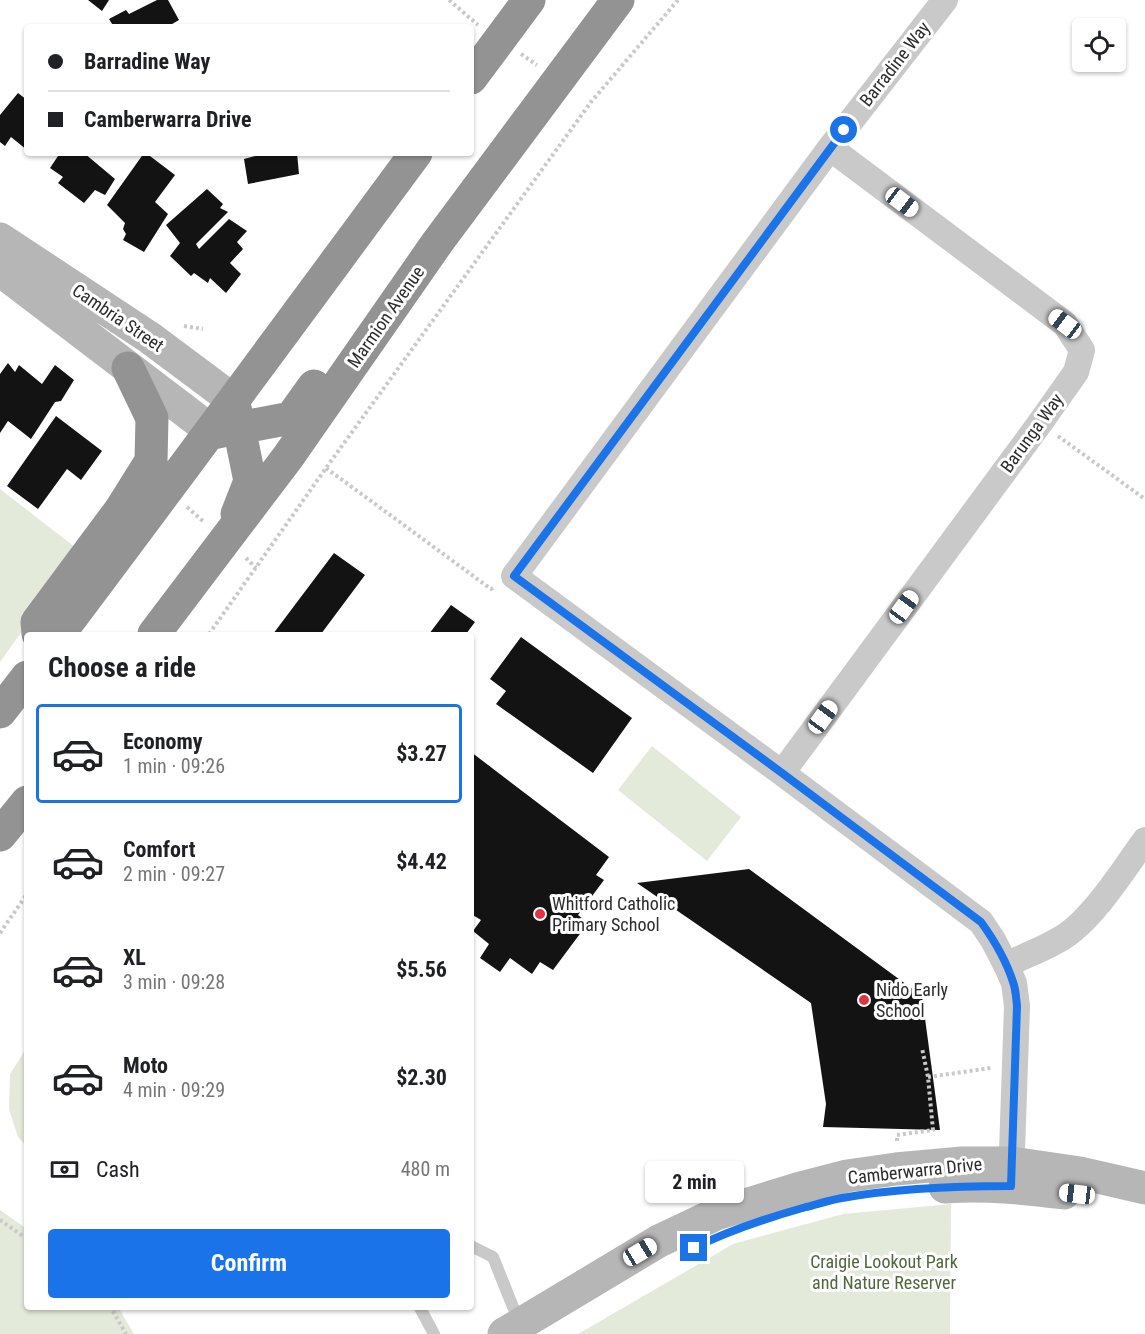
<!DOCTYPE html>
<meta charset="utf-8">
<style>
:root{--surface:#fff;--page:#f2f2f2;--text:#202124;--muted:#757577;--line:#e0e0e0;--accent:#1a73e8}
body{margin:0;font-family:"Roboto Condensed",sans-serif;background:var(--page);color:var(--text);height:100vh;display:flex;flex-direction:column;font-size:22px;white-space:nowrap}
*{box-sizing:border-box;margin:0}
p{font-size:20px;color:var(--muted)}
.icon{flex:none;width:33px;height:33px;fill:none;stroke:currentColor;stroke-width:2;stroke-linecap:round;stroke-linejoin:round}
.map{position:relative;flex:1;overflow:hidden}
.sheet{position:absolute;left:24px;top:632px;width:450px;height:678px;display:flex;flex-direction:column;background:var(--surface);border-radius:6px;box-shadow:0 2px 4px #0004}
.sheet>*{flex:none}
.top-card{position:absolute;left:24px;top:24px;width:450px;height:132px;border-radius:6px;box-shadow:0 2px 4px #0004;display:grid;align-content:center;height:132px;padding:0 24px;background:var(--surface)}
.fabs{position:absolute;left:1072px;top:18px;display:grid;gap:12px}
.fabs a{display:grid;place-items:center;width:54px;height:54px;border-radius:6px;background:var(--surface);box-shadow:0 2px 4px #0004;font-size:30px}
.end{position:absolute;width:27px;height:27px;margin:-14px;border:8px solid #1a73e8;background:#fff;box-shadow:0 0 0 3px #fff}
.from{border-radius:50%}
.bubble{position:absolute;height:42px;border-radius:6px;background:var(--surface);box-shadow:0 2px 4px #0004;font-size:20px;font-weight:700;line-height:42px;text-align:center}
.car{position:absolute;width:18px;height:36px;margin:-18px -9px;border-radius:8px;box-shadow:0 0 4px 2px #0007;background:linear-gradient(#fff 24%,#345 0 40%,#fff 0 76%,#345 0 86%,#fff 0)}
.top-card b{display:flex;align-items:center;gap:21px;height:57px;font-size:22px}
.top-card b+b{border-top:2px solid var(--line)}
.top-card i{width:15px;height:15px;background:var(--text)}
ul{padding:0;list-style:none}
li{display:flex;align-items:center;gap:18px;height:99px;margin:0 12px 9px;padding:0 12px;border:3px solid transparent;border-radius:6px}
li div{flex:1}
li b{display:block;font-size:22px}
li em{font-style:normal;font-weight:700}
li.active{border-color:var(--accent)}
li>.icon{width:54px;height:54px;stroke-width:1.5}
h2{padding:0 24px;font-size:27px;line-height:72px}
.pay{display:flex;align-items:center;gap:15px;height:66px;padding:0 24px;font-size:22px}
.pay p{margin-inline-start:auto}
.cta{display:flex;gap:12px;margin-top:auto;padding:12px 24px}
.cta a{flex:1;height:69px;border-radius:6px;background:var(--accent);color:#fff;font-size:24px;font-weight:700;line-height:69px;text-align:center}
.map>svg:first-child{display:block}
.green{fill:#e3eada}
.building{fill:#131313}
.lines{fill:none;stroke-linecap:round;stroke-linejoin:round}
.path{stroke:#c9c9c9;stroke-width:4;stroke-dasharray:3 3;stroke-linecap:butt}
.lane{stroke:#c9c9c9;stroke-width:12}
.street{stroke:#c9c9c9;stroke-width:26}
.secondary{stroke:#b6b6b6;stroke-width:33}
.highway{stroke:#939393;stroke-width:33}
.route{stroke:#1a73e8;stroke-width:8}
.poi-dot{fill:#df3346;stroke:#fff;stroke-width:2}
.labels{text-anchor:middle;stroke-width:6;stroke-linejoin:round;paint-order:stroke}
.street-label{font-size:18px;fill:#2c2c2c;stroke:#fff}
.poi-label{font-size:18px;fill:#2c2c2c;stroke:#fff;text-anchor:start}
.park-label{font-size:18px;fill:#51663c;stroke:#fff}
</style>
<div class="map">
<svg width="1145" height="1334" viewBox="0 0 1145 1334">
<rect width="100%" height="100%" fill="#fff"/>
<!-- green -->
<path class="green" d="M0,489L80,551L0,662Z
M652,746L741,817L707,861L618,790Z
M27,1047V1147L18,1137L9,1109L10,1074Z
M951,1204L950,1334H578L733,1244L843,1214Z
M0,1210L27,1229V1306L118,1307L134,1334H0Z"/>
<!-- building -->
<path class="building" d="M88,0H109L102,11Z
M157,0H168L179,20L167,27H114L109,19L126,10L129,14Z
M18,93L27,100V150L11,137L5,146L0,142V115Z
M60,153H84L115,179L105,195L95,190L84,203L58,183L63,177L50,168Z
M144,153H146L175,175L155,202L168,214L144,252L123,240L126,234L123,229L125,223L107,205Z
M267,153H297L299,174L248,184L244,159Z
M207,189L223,204L220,208L228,212L196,244L199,249L229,219L247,231L237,242L243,249L230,263L241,274L226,293L210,278L208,283L194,273L191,276L170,256L180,243L166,225Z
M8,363L15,372L19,365L42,384L55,365L74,380L61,401L55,402L31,439L8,421L0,433V374Z
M56,416L102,451L81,480L67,469L38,509L7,486Z
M334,553L365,575L321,634H273Z
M451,605L475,622L466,634H429Z
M521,637L632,718L593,773L496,704L506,691L490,679Z
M471,752L609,857L596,875L604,880L578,915L588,923L553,970L540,962L532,974L510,958L500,972L480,958L489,944L473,931L481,920L471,914Z
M749,869L922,996L940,1130L823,1127L826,1104L811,1003L637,883Z"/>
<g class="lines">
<!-- path -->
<path class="path" d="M449,0L478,25
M521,54L537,65
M184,326L203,329
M1058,436L1145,499
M326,468L491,589L495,587
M187,507L204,522
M246,558L256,568
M209,634L326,468L591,102L678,0
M0,933L27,894
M928,1077L991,1068
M897,1141V1135L933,1130L928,1077L922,1048
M0,1220L27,1239
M110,1306L126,1334"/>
<!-- lane -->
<path class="lane" d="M471,1246L493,1257L513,1307L521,1322
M419,1306L434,1334"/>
<!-- street -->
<path class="street" d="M945,0L830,148L514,576L782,773L981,922L993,940L1006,965
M782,773L1040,423L1076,372L1082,350L1065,324L830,148
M1011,1180L1017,1006L1014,983L1006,965C1024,956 1049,947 1065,936C1094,917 1124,869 1145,840"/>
<!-- secondary -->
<path class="secondary" d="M0,239L150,338L233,400
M0,270L205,426L217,432
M945,1187C985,1184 1024,1188 1064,1193
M504,1334L659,1241L716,1214L797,1189L847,1176L896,1169L962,1163H1012L1080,1173L1145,1188"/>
<!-- highway -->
<path class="highway" d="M471,78L529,0
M235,408L250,481L237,514
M217,432L291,418L314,386
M38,634L37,622L121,509L151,461L152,418L128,368
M59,634C179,475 297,314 416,153
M154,634L288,457L437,243L618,0
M0,712L27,677
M0,835L27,802"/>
</g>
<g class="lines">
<!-- route -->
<path class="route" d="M694,1248C730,1230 767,1218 806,1207C818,1204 830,1200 842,1198C897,1188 954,1186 1011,1186L1017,1006C1016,998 1016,990 1013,982C1006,960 994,940 981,922L782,773L514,576L844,130"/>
</g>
<!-- markers -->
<g class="poi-dot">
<circle cx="540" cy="914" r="6"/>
<circle cx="864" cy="1000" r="6"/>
</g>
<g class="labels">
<!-- street labels -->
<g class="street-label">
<text transform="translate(895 64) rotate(-52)" y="6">Barradine Way</text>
<text transform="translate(386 317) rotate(-55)" y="6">Marmion Avenue</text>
<text transform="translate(118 318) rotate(34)" y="6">Cambria Street</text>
<text transform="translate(1032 433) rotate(-54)" y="6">Barunga Way</text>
<text transform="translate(915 1171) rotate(-6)" y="6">Camberwarra Drive</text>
</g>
<!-- poi labels -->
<g class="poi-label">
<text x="552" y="910">Whitford Catholic<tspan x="552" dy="21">Primary School</tspan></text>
<text x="876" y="996">Nido Early<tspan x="876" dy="21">School</tspan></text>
</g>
<!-- park labels -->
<g class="park-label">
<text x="884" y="1268">Craigie Lookout Park<tspan x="884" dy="21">and Nature Reserver</tspan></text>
</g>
</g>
</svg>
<div class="fabs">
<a><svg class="icon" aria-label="locate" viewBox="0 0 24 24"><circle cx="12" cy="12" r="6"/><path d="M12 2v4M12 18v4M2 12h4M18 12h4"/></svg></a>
</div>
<i class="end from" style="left:844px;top:130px"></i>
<i class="end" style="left:694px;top:1248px"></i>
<div class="bubble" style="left:645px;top:1161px;width:99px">2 min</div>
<i class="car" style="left:902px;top:202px;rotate:127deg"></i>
<i class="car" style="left:1065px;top:324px;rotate:307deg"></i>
<i class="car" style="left:904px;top:607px;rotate:36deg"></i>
<i class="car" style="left:823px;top:717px;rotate:36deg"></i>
<i class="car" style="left:1077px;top:1194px;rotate:277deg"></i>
<i class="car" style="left:640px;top:1252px;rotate:59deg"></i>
<div class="top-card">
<b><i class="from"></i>Barradine Way</b>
<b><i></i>Camberwarra Drive</b>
</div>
<section class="sheet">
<h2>Choose a ride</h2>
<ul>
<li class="active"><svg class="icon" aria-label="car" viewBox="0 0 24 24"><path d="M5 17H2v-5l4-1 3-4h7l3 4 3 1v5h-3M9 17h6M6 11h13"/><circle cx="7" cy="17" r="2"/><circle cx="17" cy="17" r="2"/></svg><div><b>Economy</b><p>1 min · 09:26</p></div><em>$3.27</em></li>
<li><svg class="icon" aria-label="car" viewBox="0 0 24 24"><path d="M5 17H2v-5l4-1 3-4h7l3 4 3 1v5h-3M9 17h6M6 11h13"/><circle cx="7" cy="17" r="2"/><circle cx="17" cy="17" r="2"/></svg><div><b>Comfort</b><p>2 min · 09:27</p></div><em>$4.42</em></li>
<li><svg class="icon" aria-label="car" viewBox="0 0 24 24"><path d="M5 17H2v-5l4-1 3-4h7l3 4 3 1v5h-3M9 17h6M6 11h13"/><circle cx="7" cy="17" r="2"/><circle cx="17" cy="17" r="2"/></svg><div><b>XL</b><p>3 min · 09:28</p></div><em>$5.56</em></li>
<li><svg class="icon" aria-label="car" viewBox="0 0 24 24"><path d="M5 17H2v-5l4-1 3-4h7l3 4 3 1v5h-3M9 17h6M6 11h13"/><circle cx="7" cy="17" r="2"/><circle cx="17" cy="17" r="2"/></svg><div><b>Moto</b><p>4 min · 09:29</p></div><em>$2.30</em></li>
</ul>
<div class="pay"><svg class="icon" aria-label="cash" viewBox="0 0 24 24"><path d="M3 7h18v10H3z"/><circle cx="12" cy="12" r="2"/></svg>Cash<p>480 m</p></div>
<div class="cta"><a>Confirm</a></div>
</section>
</div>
